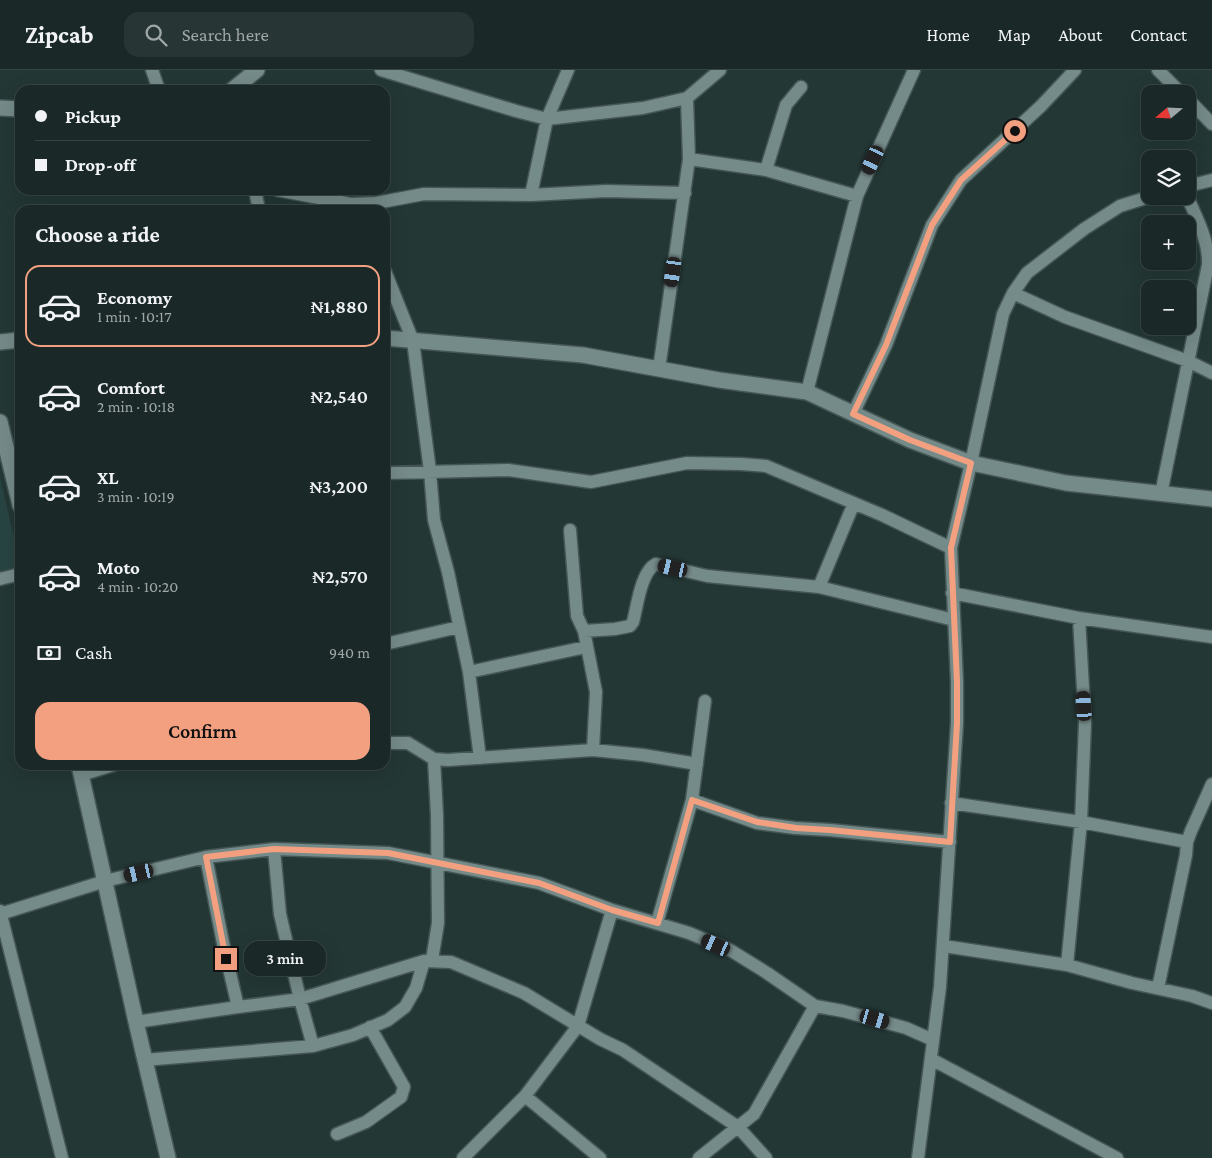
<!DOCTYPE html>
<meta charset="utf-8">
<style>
:root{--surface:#1a2928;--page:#273534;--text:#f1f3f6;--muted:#9fa6a8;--line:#384545;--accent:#f3a081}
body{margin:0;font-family:"Crimson Pro",serif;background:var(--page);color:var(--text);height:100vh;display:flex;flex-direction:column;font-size:19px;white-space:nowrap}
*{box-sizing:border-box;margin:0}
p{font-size:16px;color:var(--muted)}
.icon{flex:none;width:28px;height:28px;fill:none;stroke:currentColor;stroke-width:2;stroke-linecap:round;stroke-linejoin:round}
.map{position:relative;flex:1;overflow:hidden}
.drawer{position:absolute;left:15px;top:135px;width:375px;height:565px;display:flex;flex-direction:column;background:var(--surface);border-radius:15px;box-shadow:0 5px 20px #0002,0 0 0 1px var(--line)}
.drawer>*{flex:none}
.guide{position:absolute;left:15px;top:15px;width:375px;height:110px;border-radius:15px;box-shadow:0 5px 20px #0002,0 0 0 1px var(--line);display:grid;align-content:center;height:110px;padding:0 20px;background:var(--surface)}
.needle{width:32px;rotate:251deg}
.fabs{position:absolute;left:1141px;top:15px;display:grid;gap:10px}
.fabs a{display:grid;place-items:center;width:55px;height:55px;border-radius:10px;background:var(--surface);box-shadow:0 5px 20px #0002,0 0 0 1px var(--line);font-size:25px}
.end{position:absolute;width:22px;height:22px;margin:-11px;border:6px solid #f3a081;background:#111;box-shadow:0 0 0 2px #111}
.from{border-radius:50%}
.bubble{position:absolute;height:35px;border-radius:15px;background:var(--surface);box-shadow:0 5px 20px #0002,0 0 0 1px var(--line);font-size:16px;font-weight:600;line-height:35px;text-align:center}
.car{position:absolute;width:15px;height:30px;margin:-15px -8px;border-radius:6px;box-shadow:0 0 4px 1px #0007;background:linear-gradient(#222 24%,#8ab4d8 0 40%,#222 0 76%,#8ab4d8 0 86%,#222 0)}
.guide b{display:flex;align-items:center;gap:18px;height:48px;font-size:19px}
.guide b+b{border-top:1px solid var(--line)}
.guide i{width:12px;height:12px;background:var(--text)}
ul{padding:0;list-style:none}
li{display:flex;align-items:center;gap:15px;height:82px;margin:0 10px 8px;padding:0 10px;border:2px solid transparent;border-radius:15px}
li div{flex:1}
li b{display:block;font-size:19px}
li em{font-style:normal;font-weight:600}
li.active{border-color:var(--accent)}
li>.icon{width:45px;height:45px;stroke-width:1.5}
h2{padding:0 20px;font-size:22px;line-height:60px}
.pay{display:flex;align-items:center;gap:12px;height:55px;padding:0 20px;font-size:19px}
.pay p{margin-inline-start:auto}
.action{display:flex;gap:10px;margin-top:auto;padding:10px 20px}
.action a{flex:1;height:58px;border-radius:15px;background:var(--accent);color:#111;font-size:20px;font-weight:600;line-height:58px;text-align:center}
header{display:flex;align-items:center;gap:30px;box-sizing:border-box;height:70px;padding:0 25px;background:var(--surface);border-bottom:1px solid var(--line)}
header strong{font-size:24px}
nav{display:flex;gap:28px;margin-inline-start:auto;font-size:18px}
.search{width:350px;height:45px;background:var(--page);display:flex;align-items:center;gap:12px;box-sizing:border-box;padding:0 18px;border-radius:15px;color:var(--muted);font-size:19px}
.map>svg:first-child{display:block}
.built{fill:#284442}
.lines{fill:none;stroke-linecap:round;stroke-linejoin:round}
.street-casing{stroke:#445655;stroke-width:15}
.secondary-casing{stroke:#445655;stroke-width:18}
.street{stroke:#758b89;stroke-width:12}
.secondary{stroke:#758b89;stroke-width:15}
.route{stroke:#f3a081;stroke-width:6}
</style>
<header>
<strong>Zipcab</strong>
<div class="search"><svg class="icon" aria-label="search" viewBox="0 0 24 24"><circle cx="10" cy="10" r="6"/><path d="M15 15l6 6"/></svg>Search here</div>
<nav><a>Home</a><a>Map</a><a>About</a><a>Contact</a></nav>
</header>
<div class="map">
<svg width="1212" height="1088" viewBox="0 0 1212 1088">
<rect width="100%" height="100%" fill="#233735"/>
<!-- built -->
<path class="built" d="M0,407L20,493V497L0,502Z"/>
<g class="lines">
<defs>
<path id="street" d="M152,0L159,20
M381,0L516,41L547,49L643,38L687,28L720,0
M1158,0L1182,24
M1188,29L1212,54
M689,89L766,100L857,126
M766,100L786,35L801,17
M1188,116L1212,110
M255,120L259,140
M277,120L351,134L376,133L424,124L531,125L606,121L685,123
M531,125L547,49L568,0
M385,201L413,271L430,401L434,450L448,502L469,602L480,688
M1013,223L1065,247L1188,291L1212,303
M659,299L689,89L687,28
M807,322L857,126L914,0
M853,344L886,275L932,155L961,110L1041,36L1075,0
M385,403L508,400L591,412L687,393L741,394L766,396L882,445L951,478
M1161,424L1208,195C1209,170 1197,149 1187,126
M570,460L577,546L584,561L596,622L593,680
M0,509L20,504
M819,517L854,433
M952,523L1079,548L1212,567
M584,561L615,559L630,556L633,552C637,537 641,501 656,494L707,506L819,517L954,550
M385,574L459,557
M469,602L586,577
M385,673H408L434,689L448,690L593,680L643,685L697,694
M81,705L113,695
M692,730L757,753L795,758L830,760L950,772
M951,733L1081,752L1187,772
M274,779L280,844L300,929L313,976
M206,787L223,873L238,937
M0,841L62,1088
M0,844L105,811L206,787L274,779L388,783L539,813L612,840L689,863L730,880L767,903L815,936L843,941L906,958L933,970
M657,853L692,730L705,631
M944,876L1067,895L1132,913L1192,926L1212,933
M432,890L438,853L437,745L434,689
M1067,895L1081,752L1085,653L1079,548
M1158,918L1186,785L1187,772L1191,761L1212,714
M136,952L238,937L300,929L424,891L451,892L524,923L600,969L623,980L738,1057L766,1088
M931,989L1117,1088
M144,990L313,976L353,965L388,950L405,937L416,918L424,891
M525,1026L600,1088
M337,1064L366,1052L401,1027L404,1017L370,957
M463,1088L525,1026L578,956L612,840
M699,1088L754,1044L815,936
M918,1088L940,917L957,653V612L951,478L971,393L1003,244L1013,223L1027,203L1084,159L1120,136L1152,126"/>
<path id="secondary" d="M232,20L257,0
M0,38L20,39
M385,268L583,285L719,310L807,322L910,370L971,393L1066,413L1212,429
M0,272L20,270
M0,352L20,435
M79,695L136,952L168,1088"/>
</defs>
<!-- street casing -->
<use href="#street" class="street-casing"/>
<!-- secondary casing -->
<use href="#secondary" class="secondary-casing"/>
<!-- street -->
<use href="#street" class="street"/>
<!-- secondary -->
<use href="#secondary" class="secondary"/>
</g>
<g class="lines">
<!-- route -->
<path class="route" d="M226,889L206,787L274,779L388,783L539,813L612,840L658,853L692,730L757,752L796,758L830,760L950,772L957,653V612L951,478L971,393L910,370L853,344L886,275L932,155L961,110L1015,61"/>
</g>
</svg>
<div class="fabs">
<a><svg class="needle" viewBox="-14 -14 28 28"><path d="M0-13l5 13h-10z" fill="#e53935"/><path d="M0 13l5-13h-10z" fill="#9fa6a8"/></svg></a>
<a><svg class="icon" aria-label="layers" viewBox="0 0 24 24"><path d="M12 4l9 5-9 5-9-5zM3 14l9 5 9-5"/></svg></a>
<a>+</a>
<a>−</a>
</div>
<i class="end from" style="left:1015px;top:61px"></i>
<i class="end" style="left:226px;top:889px"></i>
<div class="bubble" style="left:244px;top:871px;width:82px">3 min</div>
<i class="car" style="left:873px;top:90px;rotate:205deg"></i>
<i class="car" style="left:673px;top:202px;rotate:188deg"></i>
<i class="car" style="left:673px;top:498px;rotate:283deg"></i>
<i class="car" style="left:1084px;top:636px;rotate:356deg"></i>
<i class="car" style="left:139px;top:803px;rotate:257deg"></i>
<i class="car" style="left:716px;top:875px;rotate:294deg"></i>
<i class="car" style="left:875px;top:949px;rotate:106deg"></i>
<div class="guide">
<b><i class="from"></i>Pickup</b>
<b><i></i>Drop-off</b>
</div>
<section class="drawer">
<h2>Choose a ride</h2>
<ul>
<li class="active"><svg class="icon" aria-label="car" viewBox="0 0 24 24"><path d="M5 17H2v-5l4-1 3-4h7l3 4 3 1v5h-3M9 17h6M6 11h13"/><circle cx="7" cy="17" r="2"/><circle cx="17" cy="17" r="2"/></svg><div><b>Economy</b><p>1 min · 10:17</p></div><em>₦1,880</em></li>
<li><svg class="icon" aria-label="car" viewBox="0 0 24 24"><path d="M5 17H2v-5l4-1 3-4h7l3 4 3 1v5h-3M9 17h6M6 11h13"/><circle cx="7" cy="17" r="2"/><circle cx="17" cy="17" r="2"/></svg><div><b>Comfort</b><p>2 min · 10:18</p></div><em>₦2,540</em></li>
<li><svg class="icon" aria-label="car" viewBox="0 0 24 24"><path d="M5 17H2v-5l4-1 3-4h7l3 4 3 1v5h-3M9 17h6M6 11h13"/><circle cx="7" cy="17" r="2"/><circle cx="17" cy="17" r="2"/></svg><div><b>XL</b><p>3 min · 10:19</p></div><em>₦3,200</em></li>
<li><svg class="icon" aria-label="car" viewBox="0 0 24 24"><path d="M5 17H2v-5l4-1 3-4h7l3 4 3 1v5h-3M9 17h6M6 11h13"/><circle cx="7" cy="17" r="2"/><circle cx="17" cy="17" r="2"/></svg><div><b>Moto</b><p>4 min · 10:20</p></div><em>₦2,570</em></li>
</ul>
<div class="pay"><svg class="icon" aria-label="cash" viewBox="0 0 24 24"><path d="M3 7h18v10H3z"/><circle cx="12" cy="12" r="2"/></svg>Cash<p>940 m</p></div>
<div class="action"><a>Confirm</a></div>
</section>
</div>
